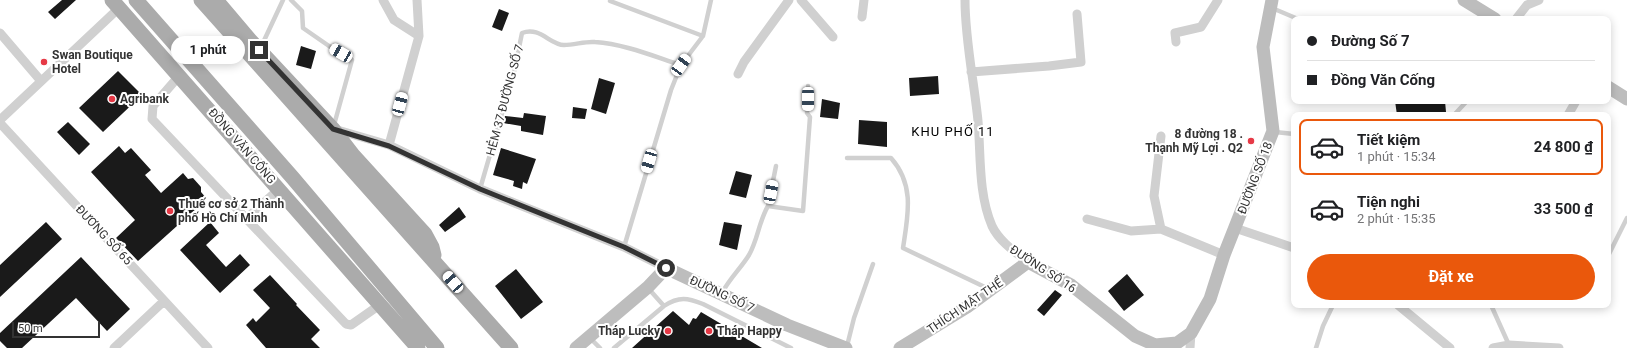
<!DOCTYPE html>
<html lang="vi">
<meta charset="utf-8">
<style>
:root{--surface:#fff;--page:#f2f2f2;--text:#202124;--muted:#757577;--line:#e0e0e0;--accent:#ea580c}
body{margin:0;font-family:Roboto,sans-serif;background:var(--page);color:var(--text);height:100vh;display:flex;flex-direction:column;font-size:15px;white-space:nowrap}
*{box-sizing:border-box;margin:0}
p{font-size:13px;color:var(--muted)}
.icon{flex:none;width:22px;height:22px;fill:none;stroke:currentColor;stroke-width:2;stroke-linecap:round;stroke-linejoin:round}
.map{position:relative;flex:1;overflow:hidden}
.sheet{position:absolute;left:1291px;top:112px;width:320px;height:196px;display:flex;flex-direction:column;background:var(--surface);border-radius:8px;box-shadow:0 2px 10px #0003}
.sheet>*{flex:none}
.hud{position:absolute;left:1291px;top:16px;width:320px;height:88px;border-radius:8px;box-shadow:0 2px 10px #0003;display:grid;align-content:center;height:88px;padding:0 16px;background:var(--surface)}
.scale{position:absolute;left:12px;bottom:10px;width:88px;box-sizing:border-box;padding-left:4px;border:2px solid #333;border-top:0;font-size:11px;line-height:14px;white-space:nowrap;color:#333;-webkit-text-stroke:3px #fff;paint-order:stroke}
.end{position:absolute;width:18px;height:18px;margin:-9px;border:5px solid #333;background:#fff;box-shadow:0 0 0 2px #fff}
.from{border-radius:50%}
.bubble{position:absolute;height:28px;border-radius:14px;background:var(--surface);box-shadow:0 2px 10px #0003;font-size:13px;font-weight:700;line-height:28px;text-align:center}
.car{position:absolute;width:12px;height:24px;margin:-12px -6px;border-radius:5px;box-shadow:0 0 3px 1px #0007;background:linear-gradient(#fff 24%,#345 0 40%,#fff 0 76%,#345 0 86%,#fff 0)}
.hud b{display:flex;align-items:center;gap:14px;height:38px;font-size:15px}
.hud b+b{border-top:1px solid var(--line)}
.hud i{width:10px;height:10px;background:var(--text)}
ul{padding:7px 0 0;list-style:none}
li{display:flex;align-items:center;gap:12px;height:56px;margin:0 8px 6px;padding:0 8px;border:2px solid transparent;border-radius:8px}
li div{flex:1}
li b{display:block;font-size:15px}
li em{font-style:normal;font-weight:700}
li.active{border-color:var(--accent)}
li>.icon{width:36px;height:36px;stroke-width:1.5}
.cta{display:flex;gap:8px;margin-top:auto;padding:8px 16px}
.cta a{flex:1;height:46px;border-radius:24px;background:var(--accent);color:#fff;font-size:16px;font-weight:700;line-height:46px;text-align:center}
.map>svg:first-child{display:block}
.building{fill:#1a1a1a}
.lines{fill:none;stroke-linecap:round;stroke-linejoin:round}
.lane{stroke:#d0d0d0;stroke-width:4.5}
.street{stroke:#d0d0d0;stroke-width:9}
.secondary{stroke:#bdbdbd;stroke-width:13}
.primary{stroke:#ababab;stroke-width:15}
.route{stroke:#333;stroke-width:5}
.poi-dot{fill:#e63946;stroke:#fff;stroke-width:1.5}
.labels{text-anchor:middle;stroke-width:4;stroke-linejoin:round;paint-order:stroke}
.poi-label{font-size:12px;font-weight:bold;fill:#333;stroke:#fff;text-anchor:start}
.street-label{font-size:12px;fill:#333;stroke:#fff}
.neighbourhood-label{font-size:13px;letter-spacing:1px;fill:#000;stroke:#fff}
</style>
<div class="map">
<svg width="1627" height="348" viewBox="0 0 1627 348">
<rect width="100%" height="100%" fill="#fff"/>
<!-- building -->
<path class="building" d="M62,0H76L55,19L48,12Z
M499,9L509,13L502,31L492,27Z
M301,46L316,51L311,69L296,65Z
M118,71L142,95L103,132L79,108Z
M938,76L939,94L910,96L909,78Z
M599,78L615,83L606,114L591,109Z
M822,99L840,103L838,119L820,117Z
M1395,101H1409L1410,102L1445,101L1446,112L1421,115H1397Z
M573,107L587,109L585,119L572,118Z
M524,113L546,116L543,135L521,131V126L503,123L505,116L523,118Z
M859,120L887,122V147L858,144Z
M68,122L90,144L79,155L57,132Z
M119,146L125,153L131,148L151,170L145,175L161,193L183,173L188,179L193,178L201,187V192L207,199L138,261L116,238L135,220L91,172Z
M501,148L536,159L527,184L523,182L522,189L513,186L514,181L493,175Z
M736,171L752,175L746,198L729,194Z
M459,207L466,217L445,232L439,225Z
M46,222L62,239L0,297V265Z
M210,222L219,233L206,245L226,267L240,254L250,265L220,293L180,250Z
M724,222L742,225L737,250L719,245Z
M81,257L130,309L107,331L76,298L22,348H7L0,341V333Z
M516,269L543,302L521,319L495,286Z
M1127,274L1144,295L1124,311L1108,291Z
M270,275L297,304L296,305L320,330L311,339L320,348H266L246,325L253,318L256,322L270,308L253,290Z
M1055,290L1062,295L1044,316L1037,310Z
M673,311L689,325L693,318L696,319L701,312L762,348H632Z"/>
<g class="lines">
<!-- lane -->
<path class="lane" d="M291,0L302,11L303,28L329,46L352,60L334,125
M610,1L703,36
M1272,8L1298,19
M261,47L283,0
M1454,115L1467,101
M1275,132L1294,134
M847,158H891C915,185 908,215 903,248L989,289
M776,166L768,206L803,211L810,117L807,113L808,86
M480,189L514,72L522,33C540,26 550,45 564,45C575,45 585,41 595,42C624,44 653,56 681,65
M624,247L671,90L681,65L703,36L711,0
M1608,256L1627,218
M648,288L664,306
M722,293C729,279 741,268 749,255C758,239 759,221 768,206
M1491,305L1509,345
M590,338L600,348
M847,346L854,318L873,264
M614,348L664,306C679,296 688,298 703,304L791,348
M1316,348L1323,326L1333,305"/>
<!-- street -->
<path class="street" d="M383,0L394,20L419,36L389,145
M417,0L419,36
M801,0L833,37
M965,0C965,40 974,81 978,121C981,155 978,193 992,226C999,241 1015,252 1028,262
M862,17L864,0
M1516,19L1527,5L1539,0
M0,33L41,81
M1176,42L1175,33L1201,27L1218,0
M971,72L1049,66L1081,62L1077,14
M738,74L744,62L789,0
M179,76L153,106L152,119L346,324L351,325L381,304
M1568,115L1576,101
M0,120L119,8
M0,123L208,348
M334,129L389,145L480,189L624,247L666,268
M1161,136L1154,196L1161,229L1224,255
M247,218L279,189
M1087,219L1131,231L1161,229
M1235,228L1294,248
M1398,305L1450,348
M114,348L164,301
M1190,348L1191,333
M1493,348L1509,345L1559,348"/>
<!-- secondary -->
<path class="secondary" d="M1464,0L1495,19
M1608,87L1627,99
M576,348L648,287L666,268L787,325L846,348
M900,348L967,307L1028,262L1071,285L1135,336L1155,345L1177,343L1191,333L1210,299L1224,255L1273,131L1263,47L1272,0"/>
<!-- primary -->
<path class="primary" d="M112,0L418,348
M136,0L292,177L437,348
M201,0L511,348
M216,0L250,40L333,129L353,155L425,234L432,247L434,255"/>
</g>
<g class="lines">
<!-- route -->
<path class="route" d="M259,50L333,129L389,146L480,189L624,247L666,268"/>
</g>
<!-- markers -->
<g class="poi-dot">
<circle cx="44" cy="62" r="4"/>
<circle cx="112" cy="99" r="4"/>
<circle cx="1251" cy="141" r="4"/>
<circle cx="170" cy="211" r="4"/>
<circle cx="668" cy="331" r="4"/>
<circle cx="709" cy="331" r="4"/>
</g>
<g class="labels">
<!-- poi labels -->
<g class="poi-label">
<text x="52" y="59">Swan Boutique<tspan x="52" dy="14">Hotel</tspan></text>
<text x="120" y="103">Agribank</text>
<text x="1243" y="138" text-anchor="end">8 đường 18 .<tspan x="1243" dy="14">Thạnh Mỹ Lợi . Q2</tspan></text>
<text x="178" y="208">Thuế cơ sở 2 Thành<tspan x="178" dy="14">phố Hồ Chí Minh</tspan></text>
<text x="660" y="335" text-anchor="end">Tháp Lucky</text>
<text x="717" y="335">Tháp Happy</text>
</g>
<!-- street labels -->
<g class="street-label">
<text transform="translate(505 100) rotate(-75)" y="4">HẺM 37 ĐƯỜNG SỐ 7</text>
<text transform="translate(242 146) rotate(49)" y="4">ĐỒNG VĂN CỐNG</text>
<text transform="translate(1255 178) rotate(-69)" y="4">ĐƯỜNG SỐ 18</text>
<text transform="translate(104 235) rotate(47)" y="4">ĐƯƠNG SỐ 65</text>
<text transform="translate(1043 269) rotate(33)" y="4">ĐƯỜNG SỐ 16</text>
<text transform="translate(722 294) rotate(25)" y="4">ĐƯỜNG SỐ 7</text>
<text transform="translate(965 306) rotate(-34)" y="4">THÍCH MẬT THỂ</text>
</g>
<!-- neighbourhood labels -->
<g class="neighbourhood-label">
<text x="953" y="136">KHU PHỐ 11</text>
</g>
</g>
</svg>
<div class="scale">50 m</div>
<i class="end from" style="left:666px;top:268px"></i>
<i class="end" style="left:259px;top:50px"></i>
<div class="bubble" style="left:171px;top:36px;width:74px">1 phút</div>
<i class="car" style="left:341px;top:53px;rotate:300deg"></i>
<i class="car" style="left:681px;top:65px;rotate:36deg"></i>
<i class="car" style="left:808px;top:99px;rotate:180deg"></i>
<i class="car" style="left:400px;top:104px;rotate:15deg"></i>
<i class="car" style="left:649px;top:161px;rotate:196deg"></i>
<i class="car" style="left:771px;top:192px;rotate:11deg"></i>
<i class="car" style="left:453px;top:282px;rotate:319deg"></i>
<div class="hud">
<b><i class="from"></i>Đường Số 7</b>
<b><i></i>Đồng Văn Cống</b>
</div>
<section class="sheet">
<ul>
<li class="active"><svg class="icon" aria-label="car" viewBox="0 0 24 24"><path d="M5 17H2v-5l4-1 3-4h7l3 4 3 1v5h-3M9 17h6M6 11h13"/><circle cx="7" cy="17" r="2"/><circle cx="17" cy="17" r="2"/></svg><div><b>Tiết kiệm</b><p>1 phút · 15:34</p></div><em>24 800 ₫</em></li>
<li><svg class="icon" aria-label="car" viewBox="0 0 24 24"><path d="M5 17H2v-5l4-1 3-4h7l3 4 3 1v5h-3M9 17h6M6 11h13"/><circle cx="7" cy="17" r="2"/><circle cx="17" cy="17" r="2"/></svg><div><b>Tiện nghi</b><p>2 phút · 15:35</p></div><em>33 500 ₫</em></li>
</ul>
<div class="cta"><a>Đặt xe</a></div>
</section>
</div>
